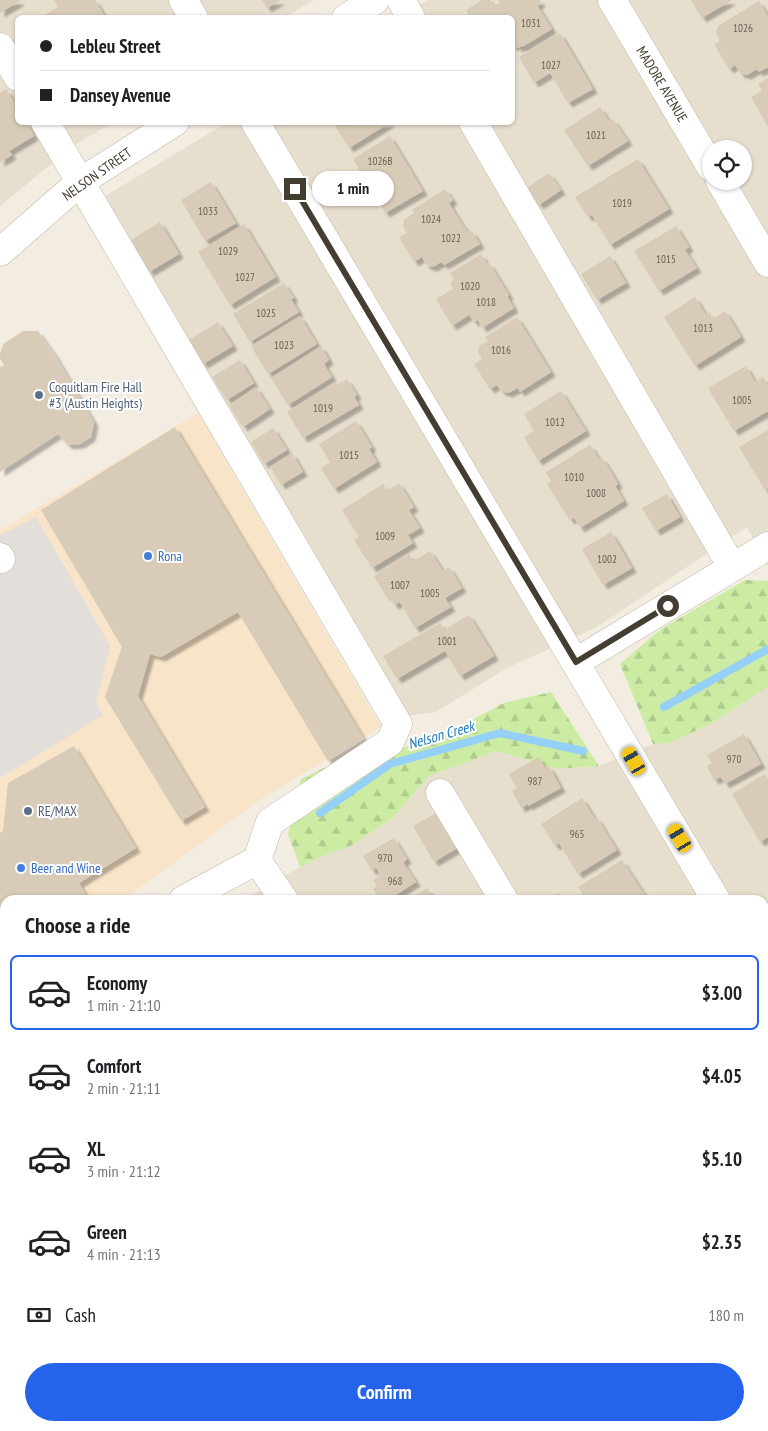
<!DOCTYPE html>
<meta charset="utf-8">
<style>
:root{--surface:#fff;--page:#f2f2f2;--text:#202124;--muted:#757577;--line:#e0e0e0;--accent:#2563eb}
body{margin:0;font-family:"PT Sans Narrow",sans-serif;background:var(--page);color:var(--text);height:100vh;display:flex;flex-direction:column;font-size:19px;white-space:nowrap}
*{box-sizing:border-box;margin:0}
p{font-size:16px;color:var(--muted)}
.icon{flex:none;width:28px;height:28px;fill:none;stroke:currentColor;stroke-width:2;stroke-linecap:round;stroke-linejoin:round}
.map{position:relative;flex:1;overflow:hidden}
.panel{position:absolute;left:0px;top:895px;width:769px;height:536px;display:flex;flex-direction:column;background:var(--surface);border-radius:15px 15px 0 0;box-shadow:0 1px 4px #0004}
.panel>*{flex:none}
.top-card{position:absolute;left:15px;top:15px;width:500px;height:110px;border-radius:8px;box-shadow:0 1px 4px #0004;display:grid;align-content:center;height:110px;padding:0 25px;background:var(--surface)}
.controls{position:absolute;left:702px;top:140px;display:grid;gap:10px}
.controls a{display:grid;place-items:center;width:50px;height:50px;border-radius:50%;background:var(--surface);box-shadow:0 1px 4px #0004;font-size:25px}
.end{position:absolute;width:22px;height:22px;margin:-11px;border:6px solid #443d31;background:#fff;box-shadow:0 0 0 2px #fff}
.from{border-radius:50%}
.bubble{position:absolute;height:35px;border-radius:18px;background:var(--surface);box-shadow:0 1px 4px #0004;font-size:16px;font-weight:700;line-height:35px;text-align:center}
.car{position:absolute;width:15px;height:30px;margin:-15px -8px;border-radius:6px;box-shadow:0 0 4px 1px #0007;background:linear-gradient(#f5c518 24%,#345 0 40%,#f5c518 0 76%,#345 0 86%,#f5c518 0)}
.top-card b{display:flex;align-items:center;gap:18px;height:48px;font-size:19px}
.top-card b+b{border-top:1px solid var(--line)}
.top-card i{width:12px;height:12px;background:var(--text)}
ul{padding:0;list-style:none}
li{display:flex;align-items:center;gap:15px;height:75px;margin:0 10px 8px;padding:0 15px;border:2px solid transparent;border-radius:8px}
li div{flex:1}
li b{display:block;font-size:19px}
li em{font-style:normal;font-weight:700}
li.active{border-color:var(--accent)}
li>.icon{width:45px;height:45px;stroke-width:1.5}
h2{padding:0 25px;font-size:22px;line-height:60px}
.pay{display:flex;align-items:center;gap:12px;height:55px;padding:0 25px;font-size:19px}
.pay p{margin-inline-start:auto}
.cta{display:flex;gap:10px;margin-top:auto;padding:10px 25px}
.cta a{flex:1;height:58px;border-radius:30px;background:var(--accent);color:#fff;font-size:20px;font-weight:700;line-height:58px;text-align:center}
.map>svg:first-child{display:block}
.residential{fill:#e7dfce;fill-rule:evenodd}
.commercial{fill:#f8e4c8}
.forest{fill:url(#forest-firs)}
.parking{fill:#e2dfda}
.lines{fill:none;stroke-linecap:round;stroke-linejoin:round}
.stream{stroke:#95d0f8;stroke-width:8}
.building{fill:#d8cbb8;filter:url(#shadow)}
.minor-casing{stroke:#c1b8a6;stroke-width:29}
.major-casing{stroke:#f0bf51;stroke-width:29}
.minor{stroke:#fff;stroke-width:28}
.major{stroke:#ffde8e;stroke-width:28}
.route{stroke:#443d31;stroke-width:6}
.service-dot{fill:#5c6f8a;stroke:#fff;stroke-width:2}
.shop-dot{fill:#3f7fe0;stroke:#fff;stroke-width:2}
.labels{text-anchor:middle;stroke-width:4;stroke-linejoin:round;paint-order:stroke}
.number-label{font-size:11px;fill:#696053}
.street-label{font-size:14px;fill:#443d31;stroke:#fff}
.service-label{font-size:14px;fill:#4e5e75;stroke:#fff;text-anchor:start}
.shop-label{font-size:14px;fill:#366cbe;stroke:#fff;text-anchor:start}
.water-label{font-size:15px;font-style:italic;fill:#207aba;stroke:#fff}
</style>
<div class="map">
<svg width="768" height="1431" viewBox="0 0 768 1431">
<defs>
<pattern id="forest-firs" width="22" height="20" patternUnits="userSpaceOnUse" patternTransform="scale(1.25)"><rect width="22" height="20" fill="#cceca4"/><path d="M5 1l3.5 6h-7zM16 11l3.5 6h-7z" fill="#b0cb8e"/></pattern>
<filter id="shadow"><feDropShadow dx="4.5" dy="4.5" stdDeviation="1" flood-color="#0004"/></filter>
</defs>
<rect width="100%" height="100%" fill="#f3ede1"/>
<!-- residential -->
<path class="residential" d="M0,0H314L285,17L18,18V122L112,123L76,144L0,206Z
M428,0H768V566L747,527L597,627L507,668L436,712L407,716L102,198L226,123L512,122V18L399,17ZM711,149H744V181H711Z
M768,687V1431H714L686,1426H764V900H243L300,867L329,853L349,847L393,818L429,776L497,751L557,769L599,766L653,744L670,743L710,724Z"/>
<!-- commercial -->
<path class="commercial" d="M198,413L381,727L264,797L123,900H5V1418L0,1421V527L2,529Z"/>
<!-- forest -->
<path class="forest" d="M745,580L768,581V687L710,724L670,743L653,744L620,664L661,629Z
M551,692L599,766L557,769L497,751L429,776L393,818L349,847L329,853L300,867L288,834L301,779L362,750L406,747L445,734L504,703Z"/>
<!-- parking -->
<path class="parking" d="M36,517L110,646L96,703L103,715L0,778V535Z"/>
<g class="lines">
<!-- stream -->
<path class="stream" d="M664,707L768,649
M320,813L390,764L500,733L583,751"/>
</g>
<!-- building -->
<path class="building" d="M0,0H19L20,1L0,13Z
M54,0H95L106,18H40L58,7Z
M262,0H281L267,8Z
M482,0H490L491,2L493,1L496,5L500,3L498,0H540L541,2L537,5L552,29L522,47L521,46L518,48L516,45L512,47V18H470L466,10Z
M691,0H732L702,18Z
M759,1L768,16V67L759,72L757,69L747,75L740,73L735,65L729,69L714,44L720,41L716,33L718,26Z
M560,33L593,89L568,103L550,73L534,83L519,57Z
M768,78V127L751,97L762,91L758,84Z
M6,89L18,108V122H26L34,136L9,151L12,155L0,162V93Z
M600,107L609,121L613,119L628,141L588,166L564,130Z
M337,122H391L349,148L334,124Z
M390,136L423,191L385,213L377,199L375,193L378,192L368,176L366,178L364,174L362,175L353,159Z
M638,159L669,209L610,245L592,215L588,217L575,197Z
M549,173L561,190L539,205L527,188Z
M211,182L236,223L205,241L181,200Z
M445,189L453,200L449,203L458,218L468,233L472,231L480,244L444,265L441,262L433,267L426,265L422,257L414,262L399,237L407,233L403,226L404,220L414,213L412,210Z
M160,222L179,254L149,272L131,240Z
M244,224L276,277L230,305L198,252Z
M676,226L689,247L685,250L697,268L659,291L634,251Z
M481,254L487,264L489,263L509,295L507,296L514,308L482,328L478,320L474,322L469,315L452,326L436,299L453,289L450,283L454,280L450,273Z
M610,256L626,283L597,300L581,274Z
M284,283L294,298L291,299L299,312L250,342L233,314Z
M695,297L706,315L710,313L713,319L725,311L741,337L695,366L664,317Z
M300,316L317,344L268,374L251,346Z
M517,317L551,372L520,392L518,388L508,393L501,391L497,385L490,389L474,364L482,359L478,353L479,346L488,341L485,337Z
M218,322L233,346L203,364L189,340Z
M23,331H38L55,355L94,422L91,437L80,444L68,445L58,434L0,472V367L4,365L0,359V354L3,344Z
M321,346L329,360L324,364L332,377L288,405L271,378Z
M240,360L254,383L227,400L212,377Z
M746,366L755,382L763,377L768,385V411L734,431L708,388Z
M347,379L357,395L354,397L359,405L303,438L287,412L335,382L337,385Z
M256,387L270,409L243,427L229,405Z
M561,391L586,431L538,461L524,437L534,431L524,414Z
M356,421L372,447L369,449L377,462L334,489L321,468L330,462L319,444Z
M175,427L364,739L328,761L238,612L161,657L150,654L138,696L205,807L181,821L105,697L122,647L41,510Z
M273,428L287,450L264,464L251,442Z
M768,430V488L765,490L739,447Z
M590,445L599,459L602,458L610,470L618,484L615,486L624,501L580,528L574,518L570,520L558,502L547,484L551,481L546,472Z
M292,453L303,472L281,485L270,467Z
M399,483L414,507L409,510L420,528L408,535L413,543L372,568L354,540L359,537L342,510L383,484L387,491Z
M667,494L680,517L656,531L642,508Z
M611,532L632,568L603,585L582,549Z
M430,551L443,571L449,567L462,588L445,598L451,607L415,628L400,602L394,605L388,595L386,596L374,576L409,554L413,561Z
M469,615L494,656L460,676L445,651L397,679L383,656L440,623L444,630Z
M744,734L761,764L725,784L721,777L714,780L707,766L712,763L707,755Z
M74,746L136,848L79,883L87,897L83,900H5V950L0,954V833L3,831L8,783Z
M539,757L545,768L549,766L561,788L528,806V804L521,808L512,791L517,788L509,774Z
M765,774L768,779V837L760,842L732,794Z
M582,798L595,819L597,818L617,850L578,874L559,843L555,846L541,824Z
M438,812L459,847L434,862L413,826Z
M394,838L407,859L403,862L416,882L388,900H380L373,889L377,886L373,880L381,875L376,868L372,871L363,856Z
M622,860L648,900H592V899L586,900L578,887Z
M427,888L435,900H408Z
M558,893L562,900H546Z
M768,1198V1226L764,1219V1201Z
M0,1269L5,1277V1390L0,1393Z"/>
<g class="lines">
<defs>
<path id="minor" d="M183,0L194,18
M401,0L411,18
M612,0L711,167
M346,18L375,0
M0,47L18,77
M45,122L398,724L390,742L270,822L257,860
M255,122L716,900
M473,122L732,567
M720,181L768,263
M0,252L80,182L175,122
M0,557L1,559
M576,662L768,546
M440,793L504,900
M257,860L284,900
M183,900L257,860
M764,980L768,988
M0,1008L5,1005
M0,1098L5,1094
M764,1337L768,1345
M579,1426L580,1431"/>
<path id="major" d="M0,1121L5,1129
M0,1193L5,1201
M142,1426L145,1431
M185,1426L188,1431
M457,1426L496,1431
M61,1431L74,1426"/>
</defs>
<!-- minor casing -->
<use href="#minor" class="minor-casing"/>
<!-- major casing -->
<use href="#major" class="major-casing"/>
<!-- minor -->
<use href="#minor" class="minor"/>
<!-- major -->
<use href="#major" class="major"/>
</g>
<g class="lines">
<!-- route -->
<path class="route" d="M295,189L576,662L668,606"/>
</g>
<!-- markers -->
<g class="service-dot">
<circle cx="39" cy="395" r="5"/>
<circle cx="28" cy="811" r="5"/>
</g>
<g class="shop-dot">
<circle cx="148" cy="556" r="5"/>
<circle cx="21" cy="868" r="5"/>
</g>
<g class="labels">
<!-- number labels -->
<g class="number-label">
<text x="531" y="27">1031</text>
<text x="743" y="32">1026</text>
<text x="551" y="69">1027</text>
<text x="596" y="139">1021</text>
<text x="380" y="165">1026B</text>
<text x="622" y="207">1019</text>
<text x="208" y="215">1033</text>
<text x="431" y="223">1024</text>
<text x="451" y="242">1022</text>
<text x="228" y="255">1029</text>
<text x="666" y="263">1015</text>
<text x="245" y="281">1027</text>
<text x="470" y="290">1020</text>
<text x="486" y="306">1018</text>
<text x="266" y="317">1025</text>
<text x="703" y="332">1013</text>
<text x="284" y="349">1023</text>
<text x="501" y="354">1016</text>
<text x="742" y="404">1005</text>
<text x="323" y="412">1019</text>
<text x="555" y="426">1012</text>
<text x="349" y="459">1015</text>
<text x="574" y="481">1010</text>
<text x="596" y="497">1008</text>
<text x="385" y="540">1009</text>
<text x="607" y="563">1002</text>
<text x="400" y="589">1007</text>
<text x="430" y="597">1005</text>
<text x="447" y="645">1001</text>
<text x="734" y="763">970</text>
<text x="535" y="785">987</text>
<text x="577" y="838">965</text>
<text x="385" y="862">970</text>
<text x="395" y="885">968</text>
</g>
<!-- street labels -->
<g class="street-label">
<text transform="translate(662 84) rotate(59)" y="5">MADORE AVENUE</text>
<text transform="translate(97 174) rotate(-35)" y="5">NELSON STREET</text>
</g>
<!-- service labels -->
<g class="service-label">
<text x="49" y="392">Coquitlam Fire Hall<tspan x="49" dy="16">#3 (Austin Heights)</tspan></text>
<text x="38" y="816">RE/MAX</text>
</g>
<!-- shop labels -->
<g class="shop-label">
<text x="158" y="561">Rona</text>
<text x="31" y="873">Beer and Wine</text>
</g>
<!-- water labels -->
<g class="water-label">
<text transform="translate(441 735) rotate(-16)" y="5">Nelson Creek</text>
</g>
</g>
</svg>
<div class="controls">
<a><svg class="icon" aria-label="locate" viewBox="0 0 24 24"><circle cx="12" cy="12" r="6"/><path d="M12 2v4M12 18v4M2 12h4M18 12h4"/></svg></a>
</div>
<i class="end from" style="left:668px;top:606px"></i>
<i class="end" style="left:295px;top:189px"></i>
<div class="bubble" style="left:312px;top:171px;width:82px">1 min</div>
<i class="car" style="left:634px;top:761px;rotate:330deg"></i>
<i class="car" style="left:680px;top:838px;rotate:329deg"></i>
<div class="top-card">
<b><i class="from"></i>Lebleu Street</b>
<b><i></i>Dansey Avenue</b>
</div>
<section class="panel">
<h2>Choose a ride</h2>
<ul>
<li class="active"><svg class="icon" aria-label="car" viewBox="0 0 24 24"><path d="M5 17H2v-5l4-1 3-4h7l3 4 3 1v5h-3M9 17h6M6 11h13"/><circle cx="7" cy="17" r="2"/><circle cx="17" cy="17" r="2"/></svg><div><b>Economy</b><p>1 min · 21:10</p></div><em>$3.00</em></li>
<li><svg class="icon" aria-label="car" viewBox="0 0 24 24"><path d="M5 17H2v-5l4-1 3-4h7l3 4 3 1v5h-3M9 17h6M6 11h13"/><circle cx="7" cy="17" r="2"/><circle cx="17" cy="17" r="2"/></svg><div><b>Comfort</b><p>2 min · 21:11</p></div><em>$4.05</em></li>
<li><svg class="icon" aria-label="car" viewBox="0 0 24 24"><path d="M5 17H2v-5l4-1 3-4h7l3 4 3 1v5h-3M9 17h6M6 11h13"/><circle cx="7" cy="17" r="2"/><circle cx="17" cy="17" r="2"/></svg><div><b>XL</b><p>3 min · 21:12</p></div><em>$5.10</em></li>
<li><svg class="icon" aria-label="car" viewBox="0 0 24 24"><path d="M5 17H2v-5l4-1 3-4h7l3 4 3 1v5h-3M9 17h6M6 11h13"/><circle cx="7" cy="17" r="2"/><circle cx="17" cy="17" r="2"/></svg><div><b>Green</b><p>4 min · 21:13</p></div><em>$2.35</em></li>
</ul>
<div class="pay"><svg class="icon" aria-label="cash" viewBox="0 0 24 24"><path d="M3 7h18v10H3z"/><circle cx="12" cy="12" r="2"/></svg>Cash<p>180 m</p></div>
<div class="cta"><a>Confirm</a></div>
</section>
</div>
